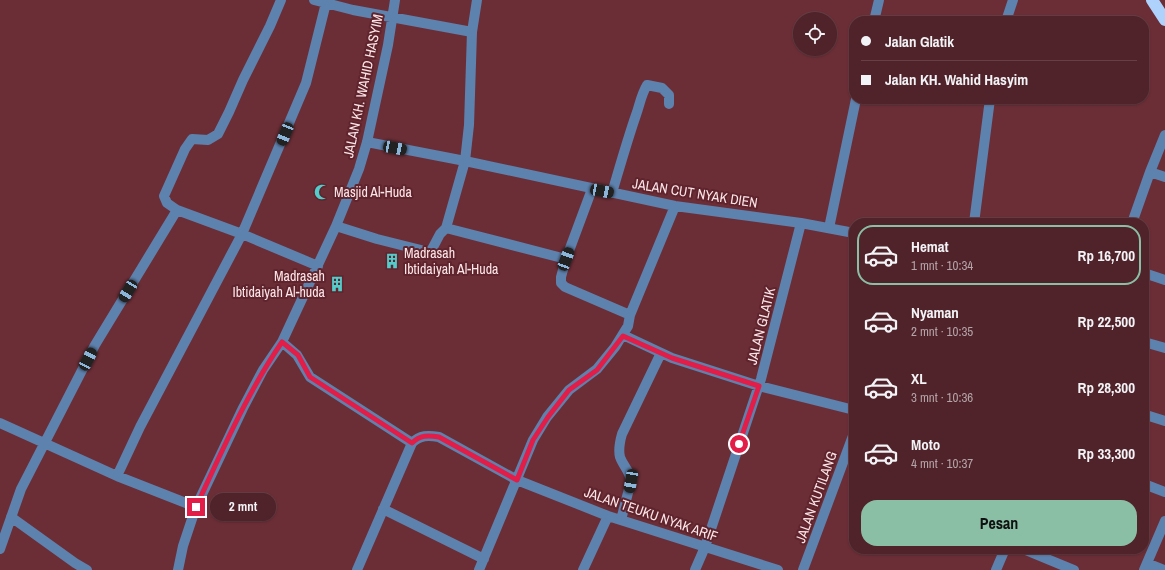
<!DOCTYPE html>
<html lang="id">
<meta charset="utf-8">
<style>
:root{--surface:#502229;--page:#562a31;--text:#f1f3f6;--muted:#b4a4a8;--line:#673f46;--accent:#8abfa5}
body{margin:0;font-family:"Archivo Narrow",sans-serif;background:var(--page);color:var(--text);height:100vh;display:flex;flex-direction:column;font-size:15px;white-space:nowrap}
*{box-sizing:border-box;margin:0}
p{font-size:13px;color:var(--muted)}
.icon{flex:none;width:22px;height:22px;fill:none;stroke:currentColor;stroke-width:2;stroke-linecap:round;stroke-linejoin:round}
.map{position:relative;flex:1;overflow:hidden}
.drawer{position:absolute;left:849px;top:218px;width:300px;height:336px;display:flex;flex-direction:column;background:var(--surface);border-radius:16px;box-shadow:0 1px 3px #0004,0 0 0 1px var(--line)}
.drawer>*{flex:none}
.hud{position:absolute;left:849px;top:16px;width:300px;height:88px;border-radius:16px;box-shadow:0 1px 3px #0004,0 0 0 1px var(--line);display:grid;align-content:center;height:88px;padding:0 12px;background:var(--surface)}
.fabs{position:absolute;left:793px;top:12px;display:grid;gap:8px}
.fabs a{display:grid;place-items:center;width:44px;height:44px;border-radius:50%;background:var(--surface);box-shadow:0 1px 3px #0004,0 0 0 1px var(--line);font-size:20px}
.end{position:absolute;width:18px;height:18px;margin:-9px;border:5px solid #e11d48;background:#fff;box-shadow:0 0 0 2px #fff}
.from{border-radius:50%}
.bubble{position:absolute;height:28px;border-radius:14px;background:var(--surface);box-shadow:0 1px 3px #0004,0 0 0 1px var(--line);font-size:13px;font-weight:700;line-height:28px;text-align:center}
.car{position:absolute;width:12px;height:24px;margin:-12px -6px;border-radius:5px;box-shadow:0 0 3px 1px #0007;background:linear-gradient(#222 24%,#8ab4d8 0 40%,#222 0 76%,#8ab4d8 0 86%,#222 0)}
.hud b{display:flex;align-items:center;gap:14px;height:38px;font-size:15px}
.hud b+b{border-top:1px solid var(--line)}
.hud i{width:10px;height:10px;background:var(--text)}
ul{padding:7px 0 0;list-style:none}
li{display:flex;align-items:center;gap:12px;height:60px;margin:0 8px 6px;padding:0 4px;border:2px solid transparent;border-radius:16px}
li div{flex:1}
li b{display:block;font-size:15px}
li em{font-style:normal;font-weight:700}
li.selected{border-color:var(--accent)}
li>.icon{width:36px;height:36px;stroke-width:1.5}
.button{display:flex;gap:8px;margin-top:auto;padding:8px 12px}
.button a{flex:1;height:46px;border-radius:16px;background:var(--accent);color:#111;font-size:16px;font-weight:700;line-height:46px;text-align:center}
.map>svg:first-child{display:block}
.lines{fill:none;stroke-linecap:round;stroke-linejoin:round}
.minor{stroke:#5e82ae;stroke-width:10}
.highway{stroke:#afd2fd;stroke-width:12}
.route{stroke:#e11d48;stroke-width:5}
.labels{text-anchor:middle;stroke-width:4;stroke-linejoin:round;paint-order:stroke}
.street-label{font-size:14px;fill:#fee6e8;stroke:#5f242d}
.poi-label{font-size:14px;fill:#fee6e8;stroke:#5f242d;text-anchor:start}
</style>
<div class="map">
<svg width="1165" height="570" viewBox="0 0 1165 570">
<rect width="100%" height="100%" fill="#6b2e37"/>
<g class="lines">
<!-- minor -->
<path class="minor" d="M281,0L270,26L243,80L229,112L218,134L208,140L192,139L185,149L164,196L167,203L177,210L242,234L318,266
M314,0L353,10L472,32
M874,21L879,0
M1006,21L1013,0
M367,142L465,161L675,206L801,223L854,233
M1150,172L1165,177
M592,189L566,259L561,277V283L565,287L630,315
M612,193C620,166 627,141 636,115C640,104 641,95 647,85L662,88L669,95V104
M974,223L990,99
M1132,223L1150,172L1165,135
M336,226L377,239L429,252L431,251L440,234L446,228L465,161L469,125L472,32L477,0
M446,228L566,259
M829,228L856,99
M1144,273L1165,280
M623,335L672,358L759,386L854,410
M282,342L297,355L310,377L412,443
M1144,342L1165,348
M1146,415L1165,421
M0,423L117,476L196,507
M117,476L140,427L242,234L306,83L326,3
M1144,484L1165,492
M383,509L484,559
M11,517L75,563L87,570
M621,520L631,481C630,471 623,466 620,457C618,449 620,441 622,434L661,353
M0,549L21,489L95,345L177,210
M1023,549L1074,570
M1147,563L1164,570
M178,570L183,546L196,507L243,408L263,370L282,342L336,226L359,169L367,142L388,45L395,0
M357,570L412,443C420,435 428,435 439,437L517,480L608,516L778,570
M479,570L533,440L547,417L569,390L597,369L615,347L628,326L630,315L675,206
M583,570L608,516
M695,570L705,547L761,379L801,223
M803,570L854,433
M996,570L1005,549
M1144,570L1165,521"/>
<!-- highway -->
<path class="highway" d="M1152,0L1165,20"/>
</g>
<g class="lines">
<!-- route -->
<path class="route" d="M196,507C222,451 247,393 282,342L298,355L310,377L412,443C420,435 428,435 439,437L517,480L533,440L548,417L569,390L597,370L623,336L672,358L759,386L739,444"/>
</g>
<!-- icons -->
<defs>
<symbol id="mosque-bare" viewBox="-9 -9 18 18"><path d="M3.5-4.9A6 6 0 1 0 3.5 4.9A5 5 0 1 1 3.5-4.9Z" fill="#53cdcb" stroke="#5f242d" stroke-width="2.5" paint-order="stroke"/></symbol>
<symbol id="building-bare" viewBox="-9 -9 18 18"><path d="M-4-6H4V6H1V3H-1V6H-4ZM-2.5-4.3h1.7v1.8h-1.7ZM.8-4.3h1.7v1.8H.8ZM-2.5-1h1.7V.8h-1.7ZM.8-1h1.7V.8H.8Z" fill="#53cdcb" stroke="#5f242d" stroke-width="2.5" paint-order="stroke"/></symbol>
</defs>
<g fill-rule="evenodd">
<use href="#mosque-bare" x="311" y="181" width="22" height="22"/>
<use href="#building-bare" x="381" y="250" width="22" height="22"/>
<use href="#building-bare" x="326" y="273" width="22" height="22"/>
</g>
<g class="labels">
<!-- street labels -->
<g class="street-label">
<text transform="translate(363 86) rotate(-78)" y="5">JALAN KH. WAHID HASYIM</text>
<text transform="translate(695 193) rotate(9)" y="5">JALAN CUT NYAK DIEN</text>
<text transform="translate(761 326) rotate(-76)" y="5">JALAN GLATIK</text>
<text transform="translate(816 497) rotate(-70)" y="5">JALAN KUTILANG</text>
<text transform="translate(651 514) rotate(19)" y="5">JALAN TEUKU NYAK ARIF</text>
</g>
<!-- poi labels -->
<g class="poi-label">
<text x="334" y="197">Masjid Al-Huda</text>
<text x="404" y="258">Madrasah<tspan x="404" dy="16">Ibtidaiyah Al-Huda</tspan></text>
<text x="325" y="281" text-anchor="end">Madrasah<tspan x="325" dy="16">Ibtidaiyah Al-huda</tspan></text>
</g>
</g>
</svg>
<div class="fabs">
<a><svg class="icon" aria-label="locate" viewBox="0 0 24 24"><circle cx="12" cy="12" r="6"/><path d="M12 2v4M12 18v4M2 12h4M18 12h4"/></svg></a>
</div>
<i class="end from" style="left:739px;top:444px"></i>
<i class="end" style="left:196px;top:507px"></i>
<div class="bubble" style="left:210px;top:493px;width:66px">2 mnt</div>
<i class="car" style="left:285px;top:134px;rotate:202deg"></i>
<i class="car" style="left:395px;top:148px;rotate:101deg"></i>
<i class="car" style="left:602px;top:191px;rotate:101deg"></i>
<i class="car" style="left:566px;top:259px;rotate:20deg"></i>
<i class="car" style="left:128px;top:291px;rotate:211deg"></i>
<i class="car" style="left:88px;top:359px;rotate:27deg"></i>
<i class="car" style="left:631px;top:481px;rotate:190deg"></i>
<div class="hud">
<b><i class="from"></i>Jalan Glatik</b>
<b><i></i>Jalan KH. Wahid Hasyim</b>
</div>
<section class="drawer">
<ul>
<li class="selected"><svg class="icon" aria-label="car" viewBox="0 0 24 24"><path d="M5 17H2v-5l4-1 3-4h7l3 4 3 1v5h-3M9 17h6M6 11h13"/><circle cx="7" cy="17" r="2"/><circle cx="17" cy="17" r="2"/></svg><div><b>Hemat</b><p>1 mnt · 10:34</p></div><em>Rp 16,700</em></li>
<li><svg class="icon" aria-label="car" viewBox="0 0 24 24"><path d="M5 17H2v-5l4-1 3-4h7l3 4 3 1v5h-3M9 17h6M6 11h13"/><circle cx="7" cy="17" r="2"/><circle cx="17" cy="17" r="2"/></svg><div><b>Nyaman</b><p>2 mnt · 10:35</p></div><em>Rp 22,500</em></li>
<li><svg class="icon" aria-label="car" viewBox="0 0 24 24"><path d="M5 17H2v-5l4-1 3-4h7l3 4 3 1v5h-3M9 17h6M6 11h13"/><circle cx="7" cy="17" r="2"/><circle cx="17" cy="17" r="2"/></svg><div><b>XL</b><p>3 mnt · 10:36</p></div><em>Rp 28,300</em></li>
<li><svg class="icon" aria-label="car" viewBox="0 0 24 24"><path d="M5 17H2v-5l4-1 3-4h7l3 4 3 1v5h-3M9 17h6M6 11h13"/><circle cx="7" cy="17" r="2"/><circle cx="17" cy="17" r="2"/></svg><div><b>Moto</b><p>4 mnt · 10:37</p></div><em>Rp 33,300</em></li>
</ul>
<div class="button"><a>Pesan</a></div>
</section>
</div>
